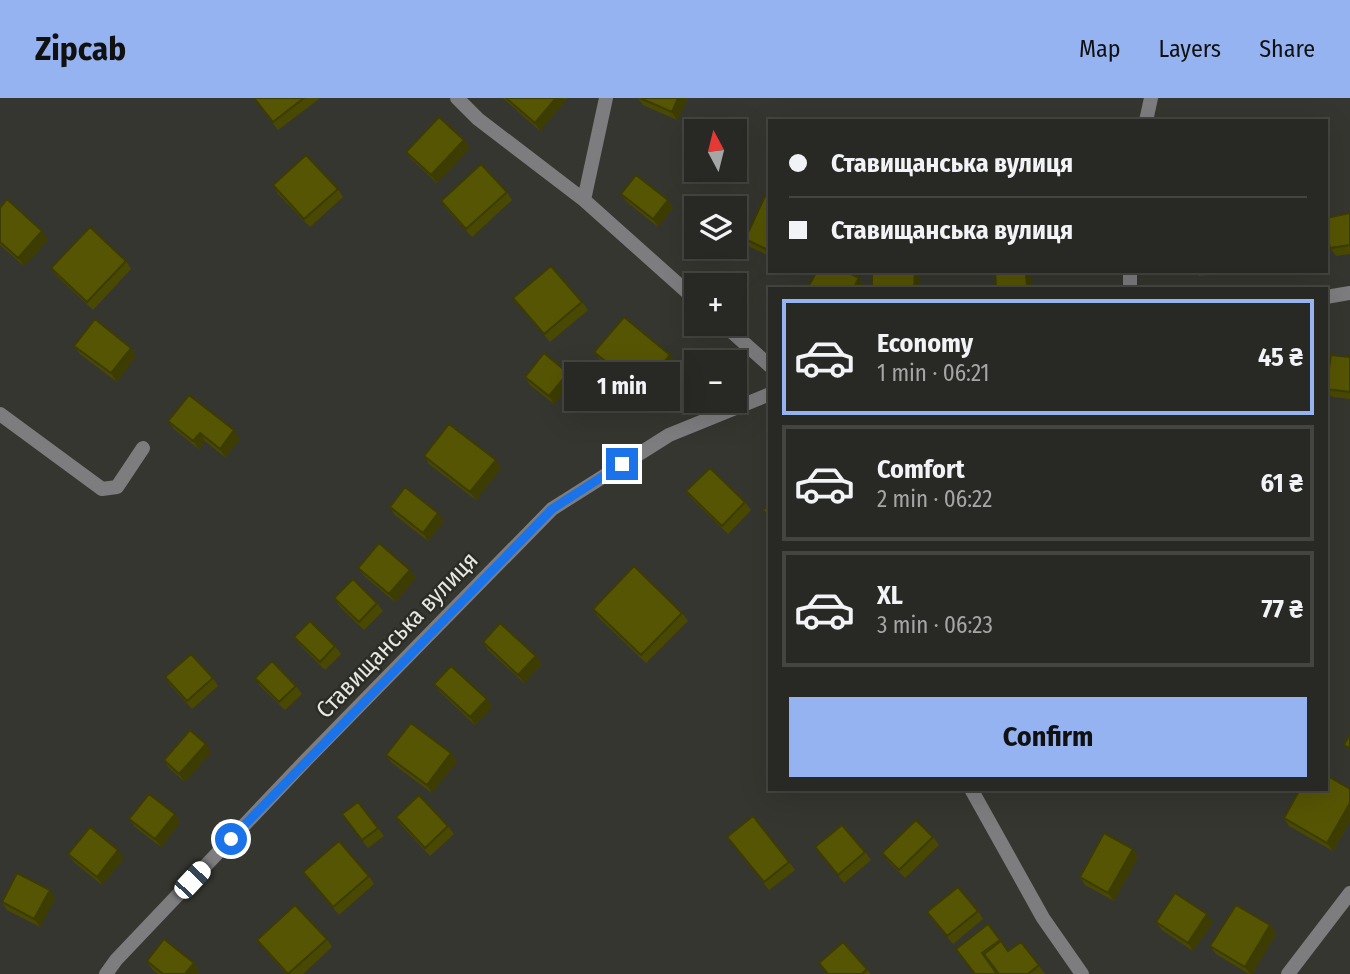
<!DOCTYPE html>
<meta charset="utf-8">
<style>
:root{--surface:#282824;--page:#343431;--text:#f1f3f6;--muted:#a5a6a6;--line:#444441;--accent:#95b2f1}
body{margin:0;font-family:"Fira Sans Condensed",sans-serif;background:var(--page);color:var(--text);height:100vh;display:flex;flex-direction:column;font-size:26px;white-space:nowrap}
*{box-sizing:border-box;margin:0}
p{font-size:23px;color:var(--muted)}
.icon{flex:none;width:38px;height:38px;fill:none;stroke:currentColor;stroke-width:2;stroke-linecap:round;stroke-linejoin:round}
.map{position:relative;flex:1;overflow:hidden}
.details{position:absolute;left:768px;top:189px;width:560px;height:504px;display:flex;flex-direction:column;background:var(--surface);border-radius:0px;box-shadow:0 7px 28px #0002,0 0 0 2px var(--line)}
.details>*{flex:none}
.top-card{position:absolute;left:768px;top:21px;width:560px;height:154px;border-radius:0px;box-shadow:0 7px 28px #0002,0 0 0 2px var(--line);display:grid;align-content:center;height:154px;padding:0 21px;background:var(--surface)}
.needle{width:46px;rotate:353deg}
.tools{position:absolute;left:684px;top:21px;display:grid;gap:14px}
.tools a{display:grid;place-items:center;width:63px;height:63px;border-radius:0px;background:var(--surface);box-shadow:0 7px 28px #0002,0 0 0 2px var(--line);font-size:35px}
.end{position:absolute;width:32px;height:32px;margin:-16px;border:9px solid #1a73e8;background:#fff;box-shadow:0 0 0 4px #fff}
.from{border-radius:50%}
.bubble{position:absolute;height:49px;border-radius:0px;background:var(--surface);box-shadow:0 7px 28px #0002,0 0 0 2px var(--line);font-size:23px;font-weight:700;line-height:49px;text-align:center}
.car{position:absolute;width:21px;height:42px;margin:-21px -10px;border-radius:9px;box-shadow:0 0 5px 2px #0007;background:linear-gradient(#fff 24%,#345 0 40%,#fff 0 76%,#345 0 86%,#fff 0)}
.top-card b{display:flex;align-items:center;gap:24px;height:66px;font-size:26px}
.top-card b+b{border-top:2px solid var(--line)}
.top-card i{width:18px;height:18px;background:var(--text)}
ul{padding:12px 0 0;list-style:none}
li{display:flex;align-items:center;gap:21px;height:116px;margin:0 14px 10px;padding:0 7px;border:4px solid var(--line);border-radius:0px}
li div{flex:1}
li b{display:block;font-size:26px}
li em{font-style:normal;font-weight:700}
li.current{border-color:var(--accent)}
li>.icon{width:63px;height:63px;stroke-width:1.5}
.button{display:flex;gap:14px;margin-top:auto;padding:14px 21px}
.button a{flex:1;height:80px;border-radius:0px;background:var(--accent);color:#111;font-size:28px;font-weight:700;line-height:80px;text-align:center}
header{display:flex;align-items:center;gap:42px;box-sizing:border-box;height:98px;padding:0 35px;background:var(--accent);color:#111}
header strong{font-size:33px}
nav{display:flex;gap:38px;margin-inline-start:auto;font-size:24px}
.map>svg:first-child{display:block}
.lines{fill:none;stroke-linecap:round;stroke-linejoin:round}
.service{stroke:#7d7c7f;stroke-width:14}
.minor{stroke:#7d7c7f;stroke-width:14}
.tertiary{stroke:#7d7c7f;stroke-width:14}
.wall{fill:#4a4903}
.shaded-wall{fill:#3c3c03}
.building{fill:#565504;stroke:#3c3c03;stroke-width:2}
.route{stroke:#1a73e8;stroke-width:9}
.labels{text-anchor:middle;stroke-width:5;stroke-linejoin:round;paint-order:stroke}
.street-label{font-size:24px;fill:#e7e7e3;stroke:#2c2c26}
</style>
<header>
<strong>Zipcab</strong>
<nav><a>Map</a><a>Layers</a><a>Share</a></nav>
</header>
<div class="map">
<svg width="1350" height="876" viewBox="0 0 1350 876">
<rect width="100%" height="100%" fill="#363630"/>
<g class="lines">
<!-- service -->
<path class="service" d="M1146,23L1151,0
M1130,173V191
M0,316L102,391L117,389L143,350"/>
<!-- minor -->
<path class="minor" d="M457,0L478,21L584,102L696,202
M584,102L606,0
M723,226L770,268
M971,691L1043,820L1082,876
M1288,876L1350,795"/>
<!-- tertiary -->
<path class="tertiary" d="M1326,199L1350,195
M106,876L116,862L307,661L552,411L669,337L770,296"/>
</g>
<!-- wall -->
<path class="wall" d="M254,0H319V1L278,32Z
M503,0H567V1L540,33Z
M638,0H688L677,22L643,7Z
M464,42L470,50L437,85L412,62L406,54Z
M273,87L338,91L343,99L310,129L278,96Z
M507,94L512,102L472,139L446,111L441,103Z
M621,96L668,102L673,110L658,129L627,104Z
M770,98V158L750,149L745,141Z
M0,110L48,142L24,168L0,147Z
M1350,115V156L1336,158L1330,150Z
M126,163L131,171L93,212L57,178L51,170Z
M1195,173H1223V176L1199,178Z
M513,200L582,204L588,212L550,244Z
M74,248L131,250L136,258L117,284L80,256Z
M594,254L670,257L676,265L647,300L600,262Z
M1350,259V301L1332,299L1326,291Z
M525,279L573,283L554,306L530,287Z
M168,323L240,341L225,359L205,343L199,351L174,331Z
M424,358L501,370L476,402L429,366Z
M686,393L745,404L751,412L728,436L692,401Z
M390,409L444,423L428,443L395,417Z
M358,470L410,472L416,480L395,504L364,478Z
M334,500L377,505L383,513L364,532L340,509Z
M593,511L682,515L688,523L646,565L598,519Z
M294,539L335,548L341,556L325,572L300,547Z
M483,544L542,566L524,585L488,552Z
M165,579L213,580L218,588L192,611L170,587Z
M255,580L296,588L302,596L285,612L260,588Z
M434,586L492,609L475,627L440,594Z
M211,654L185,684L169,670L164,662Z
M451,655L457,663L432,695L392,665L386,657Z
M1350,691V723L1333,753L1289,728L1284,720Z
M175,716L180,724L161,749L135,729L129,721Z
M342,716L378,730L384,738L368,750Z
M396,719L448,728L454,736L430,758L401,727Z
M727,739L789,764L795,772L769,792Z
M933,739L939,747L905,780L888,763L882,755Z
M815,749L865,754L871,762L844,785Z
M1133,751L1138,759L1114,803L1085,787L1080,779Z
M68,756L124,760L102,787L74,764Z
M303,774L369,778L374,786L339,817Z
M55,800L40,829L7,812L2,804Z
M978,813L983,821L953,846L927,814Z
M1156,824H1213L1193,853L1162,832Z
M988,826L1008,853L1021,844L1045,876H999L989,863L974,876Z
M1270,827L1276,836L1252,876H1249L1216,856L1210,848Z
M327,841L332,849L303,876H286L263,850L257,842Z
M147,863L194,865L199,873L197,876H158L152,871Z
M819,865L867,871L871,876H827Z"/>
<!-- shaded-wall -->
<path class="shaded-wall" d="M556,0L567,1L540,33L535,25Z
M678,0H688L677,22L672,14Z
M464,42L470,50L437,85L431,77Z
M668,102L673,110L658,129L653,121Z
M42,133L48,142L24,168L18,160Z
M915,173H920V191H914Z
M1026,173H1031L1032,191H1027Z
M859,180L864,188L863,191H853Z
M131,250L136,258L117,284L111,275Z
M670,257L676,265L647,300L641,292Z
M568,275L573,283L554,306L549,298Z
M234,332L240,341L225,359L220,351Z
M200,335L205,343L199,351L193,343Z
M496,362L501,370L476,402L470,394Z
M438,415L444,423L428,443L423,435Z
M410,472L416,480L395,504L389,496Z
M536,558L542,566L524,585L518,577Z
M487,601L492,609L475,627L470,619Z
M206,646L211,654L185,684L179,676Z
M451,655L457,663L432,695L427,687Z
M1350,705V723L1333,753L1327,745Z
M175,716L180,724L161,749L155,741Z
M1133,751L1138,759L1114,803L1108,795Z
M118,752L124,760L102,787L97,779Z
M50,792L55,800L40,829L34,821Z
M1207,816L1213,824L1193,853L1188,845Z
M1270,827L1276,836L1252,876H1250L1245,869Z
M194,865L199,873L197,876H185Z"/>
<!-- building -->
<path class="building" d="M254,0H304L273,24Z
M506,0H556L535,25Z
M640,0H678L672,14Z
M439,19L464,42L431,77L406,54Z
M306,57L338,91L304,121L273,87Z
M481,66L507,94L466,131L441,103Z
M636,77L668,102L653,121L621,96Z
M766,96L770,98V153L745,141Z
M7,101L42,133L18,160L0,144V110Z
M1350,115V147L1330,150L1326,130V120Z
M90,129L126,163L87,204L51,170Z
M551,168L582,204L544,236L513,200Z
M817,173H846L859,180L853,191H807Z
M872,173H915L914,191H872Z
M995,173H1026L1027,191H996Z
M624,219L670,257L641,292L594,254Z
M95,221L131,250L111,275L74,248Z
M544,255L568,275L549,298L525,279Z
M1331,257L1350,259V294L1326,291Z
M189,297L234,332L220,351L200,335L193,343L168,323Z
M449,326L496,362L470,394L424,358Z
M710,370L745,404L722,428L686,393Z
M405,389L438,415L423,435L390,409Z
M770,402V417L763,413Z
M379,445L410,472L389,496L358,470Z
M634,468L682,515L641,557L593,511Z
M353,481L377,505L359,524L334,500Z
M310,523L335,548L320,564L294,539Z
M500,525L536,558L518,577L483,544Z
M191,556L213,580L187,603L165,579Z
M272,563L296,588L279,604L255,580Z
M451,568L487,601L470,619L434,586Z
M411,625L451,655L427,687L386,657Z
M190,632L206,646L179,676L164,662Z
M1350,636V650L1344,647Z
M1326,677L1350,691V705L1327,745L1284,720L1300,691H1326Z
M149,696L175,716L155,741L129,721Z
M419,697L448,728L425,750L396,719Z
M358,704L378,730L362,742L342,716Z
M753,718L789,764L764,784L727,739Z
M916,722L933,739L899,772L882,755Z
M842,727L865,754L838,777L815,749Z
M90,729L118,752L97,779L68,756Z
M1104,735L1133,751L1108,795L1080,779Z
M339,743L369,778L333,809L303,774Z
M17,775L50,792L34,821L2,804Z
M958,789L978,813L947,838L927,814Z
M1175,795L1207,816L1188,845L1156,824Z
M295,807L327,841L288,876L257,842Z
M1236,807L1270,827L1245,869L1210,848Z
M988,826L1000,842L982,855L997,876H975L956,851Z
M164,841L194,865L185,876H163L147,863Z
M1001,843L1008,853L1021,844L1039,867L1028,876H999L984,856Z
M843,844L867,871L862,876H828L819,865Z"/>
<g class="lines">
<!-- route -->
<path class="route" d="M231,741L552,411L622,366"/>
</g>
<g class="labels">
<!-- street labels -->
<g class="street-label">
<text transform="translate(397 537) rotate(-46)" y="8">Ставищанська вулиця</text>
</g>
</g>
</svg>
<div class="tools">
<a><svg class="needle" viewBox="-14 -14 28 28"><path d="M0-13l5 13h-10z" fill="#e53935"/><path d="M0 13l5-13h-10z" fill="#a5a6a6"/></svg></a>
<a><svg class="icon" aria-label="layers" viewBox="0 0 24 24"><path d="M12 4l9 5-9 5-9-5zM3 14l9 5 9-5"/></svg></a>
<a>+</a>
<a>−</a>
</div>
<i class="end from" style="left:231px;top:741px"></i>
<i class="end" style="left:622px;top:366px"></i>
<div class="bubble" style="left:564px;top:264px;width:116px">1 min</div>
<i class="car" style="left:192px;top:782px;rotate:43deg"></i>
<div class="top-card">
<b><i class="from"></i>Ставищанська вулиця</b>
<b><i></i>Ставищанська вулиця</b>
</div>
<section class="details">
<ul>
<li class="current"><svg class="icon" aria-label="car" viewBox="0 0 24 24"><path d="M5 17H2v-5l4-1 3-4h7l3 4 3 1v5h-3M9 17h6M6 11h13"/><circle cx="7" cy="17" r="2"/><circle cx="17" cy="17" r="2"/></svg><div><b>Economy</b><p>1 min · 06:21</p></div><em>45 ₴</em></li>
<li><svg class="icon" aria-label="car" viewBox="0 0 24 24"><path d="M5 17H2v-5l4-1 3-4h7l3 4 3 1v5h-3M9 17h6M6 11h13"/><circle cx="7" cy="17" r="2"/><circle cx="17" cy="17" r="2"/></svg><div><b>Comfort</b><p>2 min · 06:22</p></div><em>61 ₴</em></li>
<li><svg class="icon" aria-label="car" viewBox="0 0 24 24"><path d="M5 17H2v-5l4-1 3-4h7l3 4 3 1v5h-3M9 17h6M6 11h13"/><circle cx="7" cy="17" r="2"/><circle cx="17" cy="17" r="2"/></svg><div><b>XL</b><p>3 min · 06:23</p></div><em>77 ₴</em></li>
</ul>
<div class="button"><a>Confirm</a></div>
</section>
</div>
